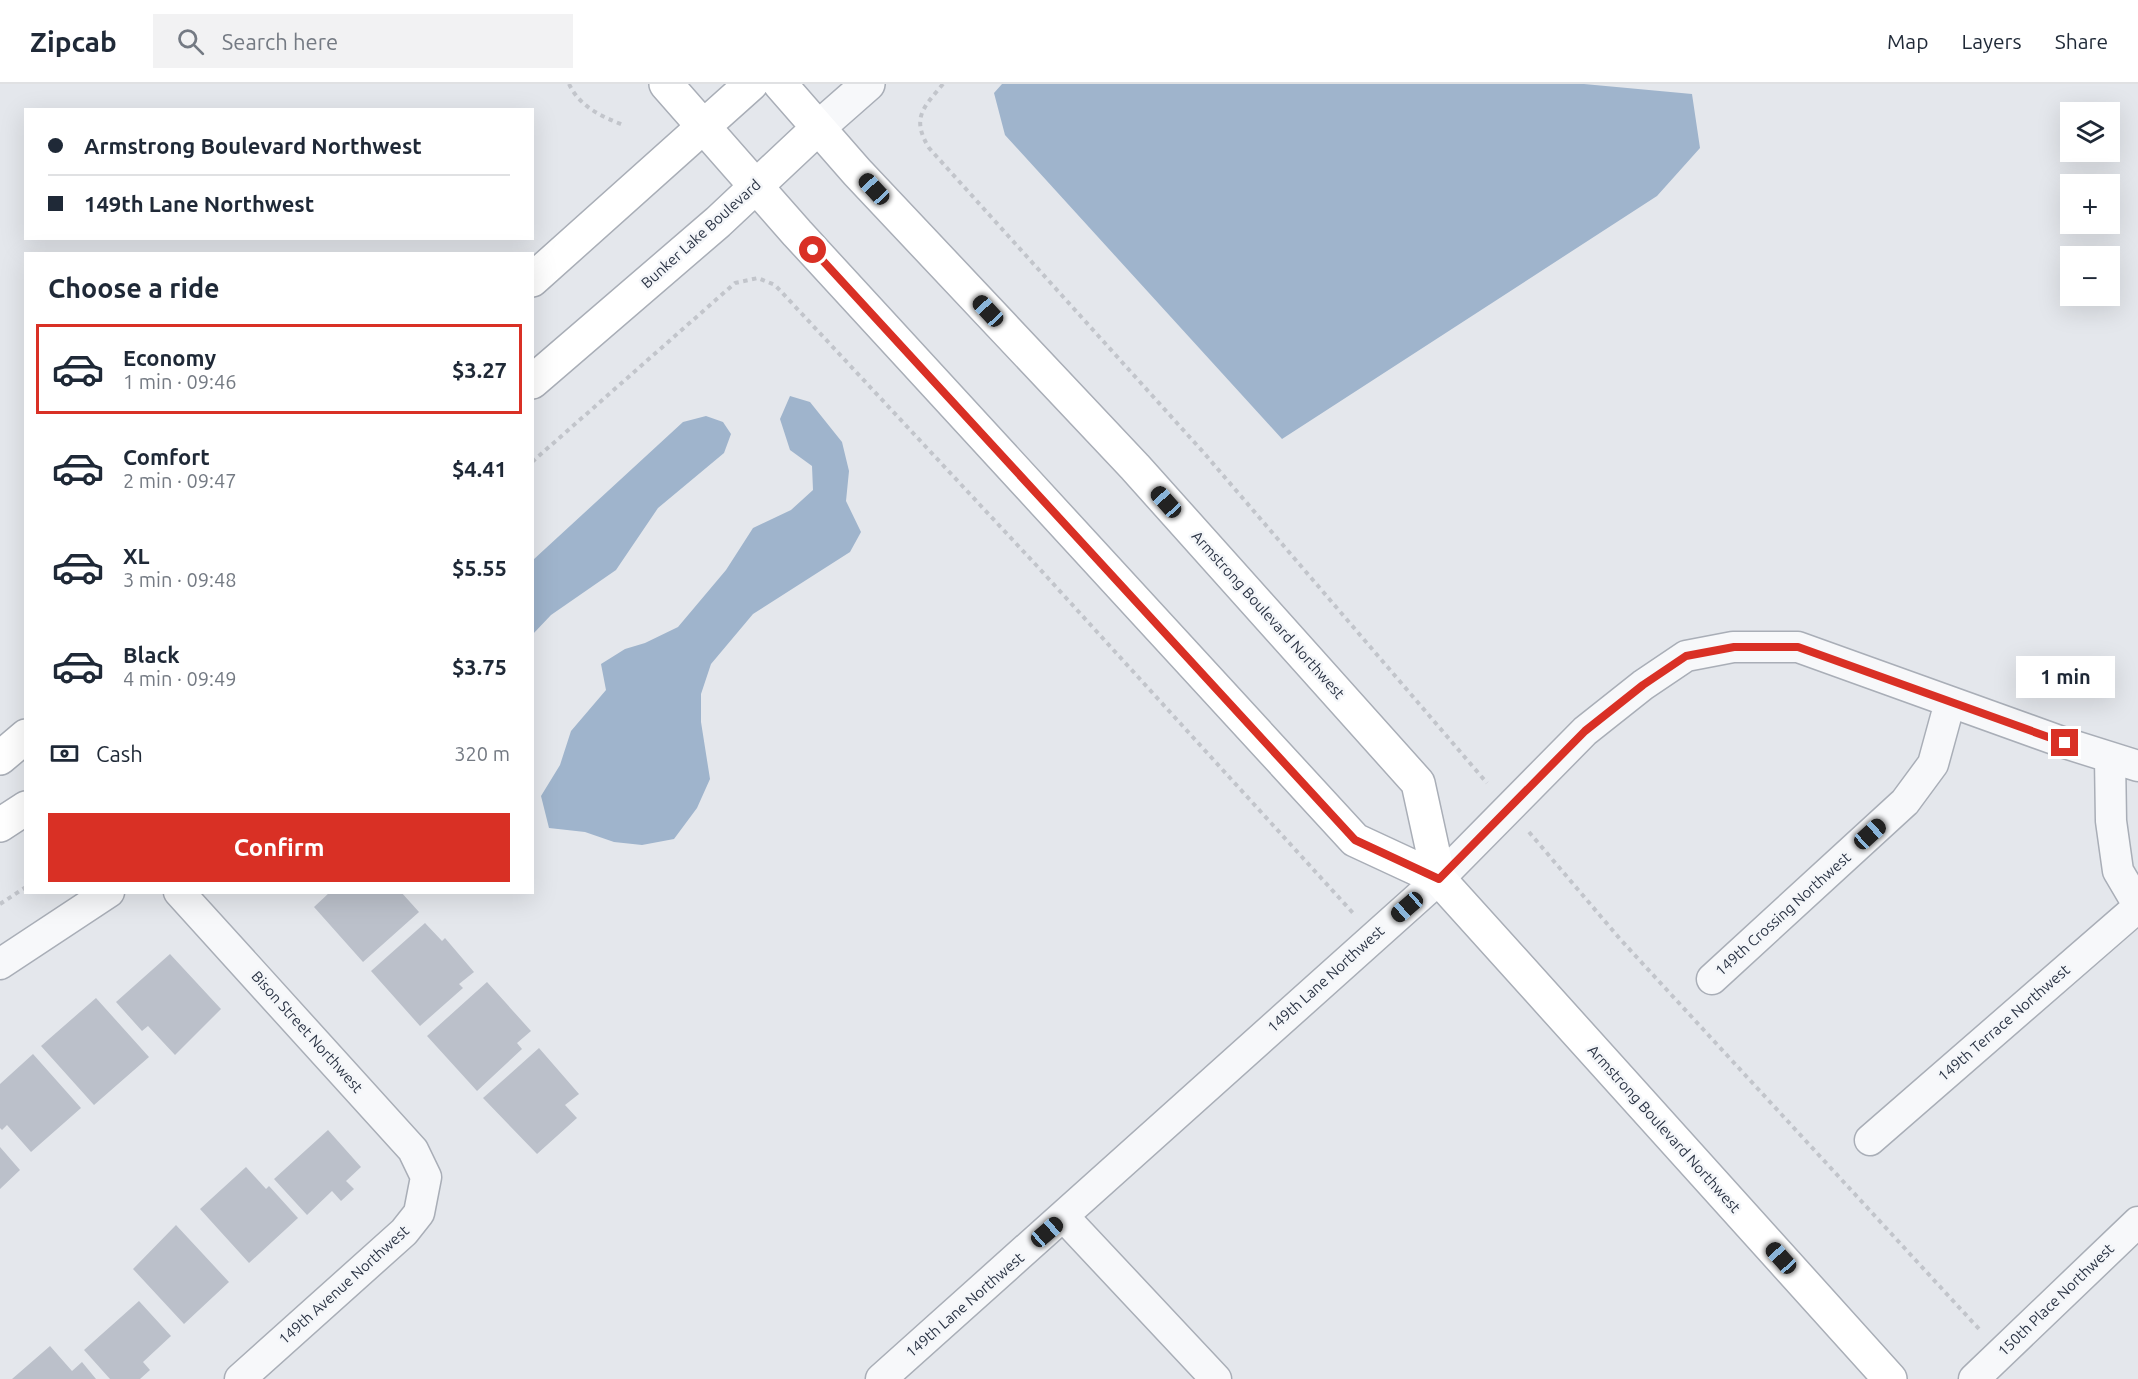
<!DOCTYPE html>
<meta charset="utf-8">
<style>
:root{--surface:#fff;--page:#f2f2f3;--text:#1f2937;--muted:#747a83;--line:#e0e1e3;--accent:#d93025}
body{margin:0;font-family:Ubuntu,sans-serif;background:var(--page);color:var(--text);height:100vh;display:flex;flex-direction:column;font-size:22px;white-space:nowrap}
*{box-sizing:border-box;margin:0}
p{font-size:20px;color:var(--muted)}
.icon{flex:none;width:33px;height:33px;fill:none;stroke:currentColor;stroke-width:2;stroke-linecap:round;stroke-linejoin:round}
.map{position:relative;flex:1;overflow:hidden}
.drawer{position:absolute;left:24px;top:168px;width:510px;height:642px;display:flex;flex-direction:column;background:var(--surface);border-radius:0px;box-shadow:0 6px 24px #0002}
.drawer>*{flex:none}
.banner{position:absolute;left:24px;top:24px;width:510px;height:132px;border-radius:0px;box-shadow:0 6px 24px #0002;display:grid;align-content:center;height:132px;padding:0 24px;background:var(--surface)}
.buttons{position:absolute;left:2060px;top:18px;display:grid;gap:12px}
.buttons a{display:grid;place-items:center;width:60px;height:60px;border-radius:0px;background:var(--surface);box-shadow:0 6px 24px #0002;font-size:30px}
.end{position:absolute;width:27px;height:27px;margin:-14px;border:8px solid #d93025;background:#fff;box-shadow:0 0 0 3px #fff}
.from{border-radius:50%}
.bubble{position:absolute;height:42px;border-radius:0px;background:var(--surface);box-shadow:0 6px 24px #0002;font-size:20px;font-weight:700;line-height:42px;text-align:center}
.car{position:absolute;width:18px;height:36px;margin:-18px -9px;border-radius:8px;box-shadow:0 0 4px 2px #0007;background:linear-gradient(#222 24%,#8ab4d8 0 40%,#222 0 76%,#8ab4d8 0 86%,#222 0)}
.banner b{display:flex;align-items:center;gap:21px;height:57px;font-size:22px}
.banner b+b{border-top:2px solid var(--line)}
.banner i{width:15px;height:15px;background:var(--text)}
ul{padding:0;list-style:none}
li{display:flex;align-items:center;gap:18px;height:90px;margin:0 12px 9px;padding:0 12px;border:3px solid transparent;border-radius:0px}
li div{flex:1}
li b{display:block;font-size:22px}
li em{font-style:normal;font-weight:700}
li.selected{border-color:var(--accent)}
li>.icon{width:54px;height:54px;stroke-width:1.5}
h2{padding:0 24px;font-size:27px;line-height:72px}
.pay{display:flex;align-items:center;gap:15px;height:66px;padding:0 24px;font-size:22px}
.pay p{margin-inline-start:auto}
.button{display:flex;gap:12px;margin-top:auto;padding:12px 24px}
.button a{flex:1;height:69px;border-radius:0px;background:var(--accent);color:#fff;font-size:24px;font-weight:700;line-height:69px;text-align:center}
header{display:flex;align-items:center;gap:36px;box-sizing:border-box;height:84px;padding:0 30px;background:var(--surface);border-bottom:2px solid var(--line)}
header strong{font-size:28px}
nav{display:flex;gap:33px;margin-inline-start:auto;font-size:21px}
.search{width:420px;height:54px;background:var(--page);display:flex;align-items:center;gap:15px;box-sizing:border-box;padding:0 21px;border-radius:0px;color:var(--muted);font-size:22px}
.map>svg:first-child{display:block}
.water{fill:#9fb4cc}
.building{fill:#bbc0ca}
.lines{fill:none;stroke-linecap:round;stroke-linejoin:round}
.minor-casing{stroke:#a9aeb7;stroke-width:33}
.tertiary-casing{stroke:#a9aeb7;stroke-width:36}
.secondary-casing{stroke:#a9aeb7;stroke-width:36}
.path{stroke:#c2c5cb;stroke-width:4;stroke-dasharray:4.5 4.5;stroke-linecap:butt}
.minor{stroke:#f7f8fa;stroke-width:30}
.tertiary{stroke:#f7f8fa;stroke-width:33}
.secondary{stroke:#fff;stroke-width:33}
.route{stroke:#d93025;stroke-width:8}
.labels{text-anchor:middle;stroke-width:5;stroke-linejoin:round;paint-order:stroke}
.street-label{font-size:15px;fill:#2b3445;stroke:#f4f6f9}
</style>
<header>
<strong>Zipcab</strong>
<div class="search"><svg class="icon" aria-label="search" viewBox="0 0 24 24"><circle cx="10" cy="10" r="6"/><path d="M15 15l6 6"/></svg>Search here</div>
<nav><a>Map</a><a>Layers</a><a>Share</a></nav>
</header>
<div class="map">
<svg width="2138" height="1295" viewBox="0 0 2138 1295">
<rect width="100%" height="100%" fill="#e4e7ec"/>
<!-- water -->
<path class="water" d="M1002,0H1584L1692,10L1700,64L1657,112L1282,355L1005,51L994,9Z
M790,312L810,318L842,358L849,387L846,417L861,448L850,468L753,530L711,580L701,610V638L710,695L697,724L674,755L642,761L614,758L585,748L549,744L541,712L560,681L571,647L606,606L601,580L625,565L645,559L678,543L726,486L753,444L791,426L813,406L812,382L790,366L780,335Z
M706,332L723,338L731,350L724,369L658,424L616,486L551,531L533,550V476L683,338Z"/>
<!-- building -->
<path class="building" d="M330,808H401L419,828L363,878L314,823Z
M425,839L442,857L445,854L474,888L459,900L463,904L420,942L371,887Z
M170,870L221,925L175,971L148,942L142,947L116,918Z
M487,898L531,947L517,959L522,965L477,1007L427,952Z
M96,914L149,973L94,1021L41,962Z
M539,964L579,1010L565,1021L577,1034L537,1070L483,1014Z
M33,970L81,1024L31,1068L7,1041L2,1046L0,1044V1000Z
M328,1046L361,1083L346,1097L354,1105L341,1117L332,1107L307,1131L274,1095Z
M0,1063L20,1086L0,1105Z
M246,1083L266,1105L269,1102L298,1134L249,1179L200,1125Z
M176,1141L229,1198L184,1240L133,1185Z
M139,1217L171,1252L143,1278L150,1286L140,1295H110L84,1266Z
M50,1262L72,1287L82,1278L96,1295H12Z"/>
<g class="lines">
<defs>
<path id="minor" d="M2110,674L2111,737L2118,787L2138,821
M179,808L413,1066L426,1093L419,1129L404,1148L240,1295
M0,880L109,808
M1712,895L1905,718L1933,680L1950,618
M1870,1056L2138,823
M1064,1133L1216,1295
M881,1295L1439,795L1585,647L1643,601L1686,572L1733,563H1798L2065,659L2138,682
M1974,1295L2138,1138"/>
<path id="tertiary" d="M818,44L868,0"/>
<path id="secondary" d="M666,0L797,149L1355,756L1439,795L1890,1295
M780,0L857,88L1135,383L1418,699L1439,795
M532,196L751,0
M532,298L718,138L818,44
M0,674L26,652
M0,741L26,724"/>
</defs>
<!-- minor casing -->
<use href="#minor" class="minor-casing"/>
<!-- tertiary casing -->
<use href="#tertiary" class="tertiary-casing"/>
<!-- secondary casing -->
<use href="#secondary" class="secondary-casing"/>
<!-- path -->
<path class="path" d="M569,0C580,23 601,32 623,41
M943,0C923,24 911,34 929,64L1204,369L1487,699
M532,378L735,199L758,194L775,201L1037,482L1353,829
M1529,748L1620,855L1979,1245
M0,820L26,803"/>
<!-- minor -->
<use href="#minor" class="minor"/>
<!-- tertiary -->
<use href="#tertiary" class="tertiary"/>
<!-- secondary -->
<use href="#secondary" class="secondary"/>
</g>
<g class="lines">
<!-- route -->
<path class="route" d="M813,166L1355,756L1439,795L1585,647L1643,601L1686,572L1734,563H1798L2065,659"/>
</g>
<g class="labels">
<!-- street labels -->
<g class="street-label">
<text transform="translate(701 150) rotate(-42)" y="5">Bunker Lake Boulevard</text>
<text transform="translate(1268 531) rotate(48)" y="5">Armstrong Boulevard Northwest</text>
<text transform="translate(1783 830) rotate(-42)" y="5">149th Crossing Northwest</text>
<text transform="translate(1326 895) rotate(-42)" y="5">149th Lane Northwest</text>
<text transform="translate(2004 939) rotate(-41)" y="5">149th Terrace Northwest</text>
<text transform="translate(307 948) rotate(48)" y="5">Bison Street Northwest</text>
<text transform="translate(1664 1045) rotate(48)" y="5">Armstrong Boulevard Northwest</text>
<text transform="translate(344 1201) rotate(-42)" y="5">149th Avenue Northwest</text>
<text transform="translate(2056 1216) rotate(-44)" y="5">150th Place Northwest</text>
<text transform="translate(965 1221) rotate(-41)" y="5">149th Lane Northwest</text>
</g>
</g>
</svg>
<div class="buttons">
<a><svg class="icon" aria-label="layers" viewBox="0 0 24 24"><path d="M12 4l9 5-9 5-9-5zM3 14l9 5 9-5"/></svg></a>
<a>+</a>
<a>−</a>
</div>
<i class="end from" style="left:813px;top:166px"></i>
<i class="end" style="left:2065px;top:659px"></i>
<div class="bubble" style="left:2016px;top:572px;width:99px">1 min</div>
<i class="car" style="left:874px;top:105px;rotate:317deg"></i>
<i class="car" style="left:988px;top:227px;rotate:317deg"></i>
<i class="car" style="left:1166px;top:418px;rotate:318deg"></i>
<i class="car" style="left:1870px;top:750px;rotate:48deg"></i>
<i class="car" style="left:1407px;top:823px;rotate:229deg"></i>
<i class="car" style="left:1047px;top:1148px;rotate:49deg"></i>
<i class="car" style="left:1781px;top:1174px;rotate:318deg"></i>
<div class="banner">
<b><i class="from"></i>Armstrong Boulevard Northwest</b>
<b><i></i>149th Lane Northwest</b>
</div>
<section class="drawer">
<h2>Choose a ride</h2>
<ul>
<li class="selected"><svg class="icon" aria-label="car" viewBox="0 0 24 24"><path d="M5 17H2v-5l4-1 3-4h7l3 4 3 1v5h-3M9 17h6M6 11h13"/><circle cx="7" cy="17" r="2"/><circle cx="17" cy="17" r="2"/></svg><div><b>Economy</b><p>1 min · 09:46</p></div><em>$3.27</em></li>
<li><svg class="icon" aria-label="car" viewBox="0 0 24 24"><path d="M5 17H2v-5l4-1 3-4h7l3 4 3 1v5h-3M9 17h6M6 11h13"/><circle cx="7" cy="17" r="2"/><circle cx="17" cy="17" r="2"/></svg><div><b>Comfort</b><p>2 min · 09:47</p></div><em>$4.41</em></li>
<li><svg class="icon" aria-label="car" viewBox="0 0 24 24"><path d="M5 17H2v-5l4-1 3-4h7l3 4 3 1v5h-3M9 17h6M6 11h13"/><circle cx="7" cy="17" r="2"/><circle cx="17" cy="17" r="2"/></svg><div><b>XL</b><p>3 min · 09:48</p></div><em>$5.55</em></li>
<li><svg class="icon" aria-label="car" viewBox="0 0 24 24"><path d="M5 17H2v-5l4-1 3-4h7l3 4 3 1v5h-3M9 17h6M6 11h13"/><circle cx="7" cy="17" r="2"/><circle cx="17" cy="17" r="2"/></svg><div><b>Black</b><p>4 min · 09:49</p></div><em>$3.75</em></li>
</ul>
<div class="pay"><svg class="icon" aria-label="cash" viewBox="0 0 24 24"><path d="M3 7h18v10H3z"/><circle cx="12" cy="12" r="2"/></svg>Cash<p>320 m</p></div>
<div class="button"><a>Confirm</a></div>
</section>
</div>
